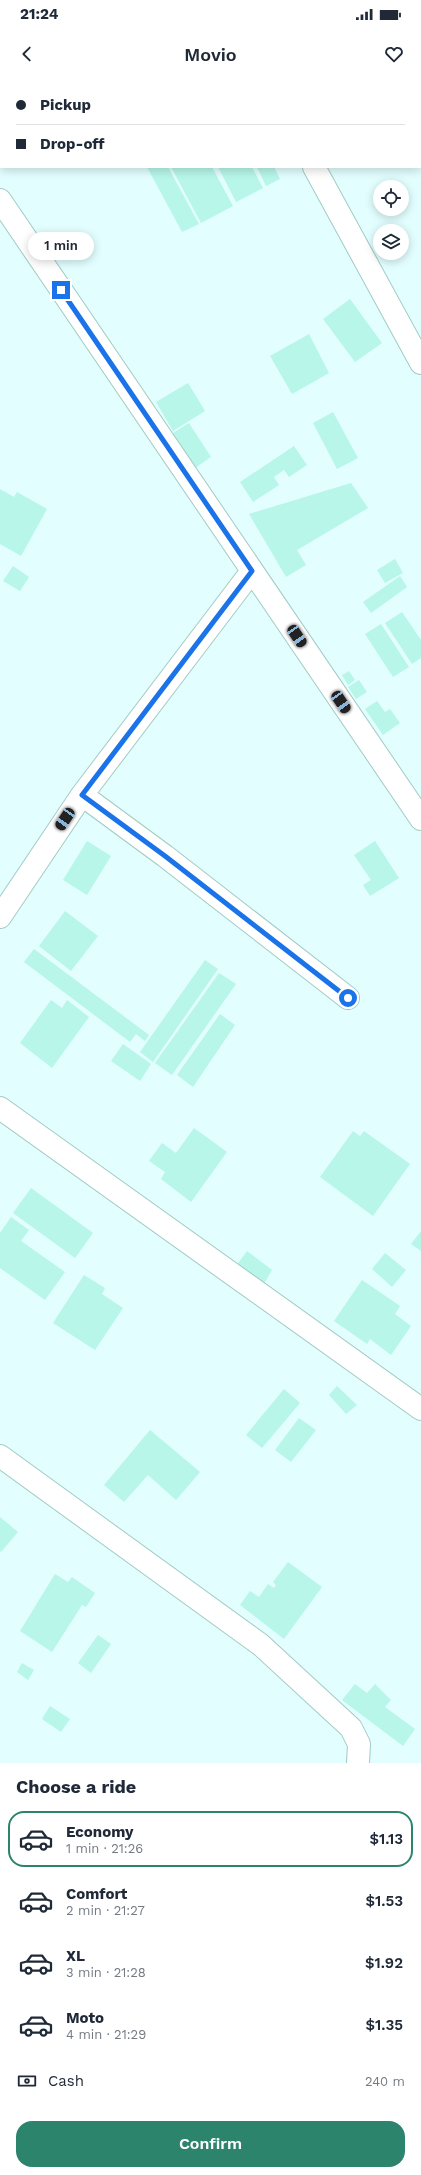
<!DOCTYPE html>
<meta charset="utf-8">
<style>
:root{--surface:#fff;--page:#f6f6f7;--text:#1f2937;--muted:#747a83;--line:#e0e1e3;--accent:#2c846d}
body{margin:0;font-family:"Work Sans",sans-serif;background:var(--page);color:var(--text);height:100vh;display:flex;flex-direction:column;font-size:15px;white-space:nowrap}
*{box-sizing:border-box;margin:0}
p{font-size:13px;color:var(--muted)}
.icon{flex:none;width:22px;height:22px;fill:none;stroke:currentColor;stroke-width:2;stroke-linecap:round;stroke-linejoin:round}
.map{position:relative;height:1683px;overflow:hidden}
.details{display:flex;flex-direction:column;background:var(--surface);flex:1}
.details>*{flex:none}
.banner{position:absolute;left:0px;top:0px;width:421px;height:88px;box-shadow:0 2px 10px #0003;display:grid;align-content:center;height:88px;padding:0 16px;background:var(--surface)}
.fabs{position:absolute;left:373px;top:100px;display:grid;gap:8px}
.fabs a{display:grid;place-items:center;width:36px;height:36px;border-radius:50%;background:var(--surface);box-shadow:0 2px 10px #0003;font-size:20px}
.end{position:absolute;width:18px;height:18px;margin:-9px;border:5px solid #1a73e8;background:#fff;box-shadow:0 0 0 2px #fff}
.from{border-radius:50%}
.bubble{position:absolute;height:28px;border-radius:14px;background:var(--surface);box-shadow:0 2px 10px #0003;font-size:13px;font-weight:600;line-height:28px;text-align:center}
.car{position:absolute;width:12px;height:24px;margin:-12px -6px;border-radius:5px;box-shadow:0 0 3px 1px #0007;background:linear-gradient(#222 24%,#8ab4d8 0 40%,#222 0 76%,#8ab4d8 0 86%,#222 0)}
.banner b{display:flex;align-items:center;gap:14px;height:38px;font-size:15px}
.banner b+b{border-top:1px solid var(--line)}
.banner i{width:10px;height:10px;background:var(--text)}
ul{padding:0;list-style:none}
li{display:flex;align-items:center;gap:12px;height:56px;margin:0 8px 6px;padding:0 8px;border:2px solid transparent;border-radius:16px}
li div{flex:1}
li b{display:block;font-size:15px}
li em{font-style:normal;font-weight:600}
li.current{border-color:var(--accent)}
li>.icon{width:36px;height:36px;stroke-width:1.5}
h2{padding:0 16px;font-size:18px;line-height:48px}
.pay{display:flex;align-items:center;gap:10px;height:44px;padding:0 16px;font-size:15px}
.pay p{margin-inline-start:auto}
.button{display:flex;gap:8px;margin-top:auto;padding:8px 16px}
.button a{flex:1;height:46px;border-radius:16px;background:var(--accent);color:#fff;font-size:16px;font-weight:600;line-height:46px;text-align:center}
.status{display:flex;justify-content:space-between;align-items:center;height:28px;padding:0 20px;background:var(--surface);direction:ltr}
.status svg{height:11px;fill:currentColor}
header{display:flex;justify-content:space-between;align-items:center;height:52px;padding:0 16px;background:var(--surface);font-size:18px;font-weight:600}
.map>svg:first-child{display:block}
.building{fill:#b7f6e9}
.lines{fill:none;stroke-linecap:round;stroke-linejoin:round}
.service-casing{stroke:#a2cbc5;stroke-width:15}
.minor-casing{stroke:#a2cbc5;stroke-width:24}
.service{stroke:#fff;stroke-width:13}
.minor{stroke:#fff;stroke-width:22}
.route{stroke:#1a73e8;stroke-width:5}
</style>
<div class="status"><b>21:24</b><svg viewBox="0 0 49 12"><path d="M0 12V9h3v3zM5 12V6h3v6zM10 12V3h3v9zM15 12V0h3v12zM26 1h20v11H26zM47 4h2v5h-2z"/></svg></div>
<header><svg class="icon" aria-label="back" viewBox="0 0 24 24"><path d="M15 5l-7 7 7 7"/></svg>Movio<svg class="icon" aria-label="heart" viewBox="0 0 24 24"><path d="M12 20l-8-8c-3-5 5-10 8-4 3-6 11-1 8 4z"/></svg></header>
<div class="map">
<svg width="421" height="1683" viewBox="0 0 421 1683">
<rect width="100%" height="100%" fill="#e2fefe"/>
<!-- building -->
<path class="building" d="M147,87H168L199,144L182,152Z
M171,87H212L233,126L201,143Z
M218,87H252L263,108L236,122Z
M257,87H274L280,99L266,106Z
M350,219L382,263L355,282L323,239Z
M309,254L329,293L292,314L270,276Z
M188,303L205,331L173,351L156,322Z
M333,332L358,378L337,389L313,343Z
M189,343L211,377L195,388L173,353Z
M294,366L307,385L289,397L284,390L274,397L279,405L253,422L240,402Z
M351,403L368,428L297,470L306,485L286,497L249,434Z
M0,409L14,417L17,412L47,429L21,476L0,464Z
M395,479L403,493L385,503L377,490Z
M13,486L29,497L20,511L3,501Z
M400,496L407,507L371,533L363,522Z
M402,532L421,560V578L412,584L385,543Z
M381,544L409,587L393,597L365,554Z
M349,591L355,600L348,605L342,595Z
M359,600L367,612L356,619L348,607Z
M377,621L385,632L390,629L400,643L383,655L365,629Z
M87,761L111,776L87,815L63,800Z
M375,761L399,798L370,816L363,805L371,800L354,775Z
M65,831L98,856L71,891L39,866Z
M34,869L149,955L145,961L136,954L130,962L24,882Z
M205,880L218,889L153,982L140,972Z
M219,893L236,904L172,995L155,983Z
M51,920L62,928L67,920L89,937L52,988L20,963Z
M220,934L235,945L193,1007L177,995Z
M123,964L151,984L140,1001L111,981Z
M194,1048L227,1072L191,1122L161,1099L165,1092L149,1081L162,1063L176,1073Z
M353,1051L360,1056L364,1051L410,1084L373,1136L320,1097Z
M31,1108L93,1153L75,1178L13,1133Z
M11,1137L29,1150L21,1161L65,1192L45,1220L0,1188V1153Z
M421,1151V1171L411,1164Z
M247,1171L272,1190L262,1207L236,1186Z
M385,1173L406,1190L392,1207L372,1189Z
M84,1195L105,1208L102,1214L123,1228L95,1270L53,1243Z
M362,1200L400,1226L395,1234L411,1246L391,1275L370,1259L367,1264L334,1241Z
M337,1306L357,1325L346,1334L329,1315Z
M284,1309L300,1323L262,1368L246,1355Z
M299,1338L316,1350L291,1382L275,1370Z
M150,1350L200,1392L176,1420L148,1395L124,1422L104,1405Z
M0,1437L18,1452L1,1472L0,1471Z
M288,1482L322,1507L284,1559L240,1525L250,1511L259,1517L268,1504L274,1508L276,1505L273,1502Z
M55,1494L68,1502L72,1497L95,1513L86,1527L82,1525L52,1572L20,1551Z
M98,1555L111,1564L91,1593L78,1583Z
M22,1583L34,1590L28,1600L17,1592Z
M355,1604L367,1613L375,1604L391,1620L385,1627L415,1649L403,1666L342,1620Z
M50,1626L70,1639L61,1652L42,1639Z"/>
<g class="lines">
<defs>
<path id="service" d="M186,1L188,0"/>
<path id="minor" d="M267,0V1
M314,87L421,283
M0,120L421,739
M82,715L165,776L348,918
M0,837L82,715L252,491
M0,1028L421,1329
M0,1376L261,1565L351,1648L359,1664L358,1683"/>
</defs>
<!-- service casing -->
<use href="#service" class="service-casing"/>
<!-- minor casing -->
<use href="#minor" class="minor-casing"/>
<!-- service -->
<use href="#service" class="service"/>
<!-- minor -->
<use href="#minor" class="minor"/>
</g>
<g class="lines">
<!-- route -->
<path class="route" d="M61,210L252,491L82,715L165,776L348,918"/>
</g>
</svg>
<div class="fabs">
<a><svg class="icon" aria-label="locate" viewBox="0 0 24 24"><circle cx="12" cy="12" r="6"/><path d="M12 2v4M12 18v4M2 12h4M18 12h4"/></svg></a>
<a><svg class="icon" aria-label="layers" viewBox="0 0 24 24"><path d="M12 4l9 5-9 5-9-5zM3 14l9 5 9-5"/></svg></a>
</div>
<i class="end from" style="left:348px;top:918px"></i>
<i class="end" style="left:61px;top:210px"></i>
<div class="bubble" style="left:28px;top:152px;width:66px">1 min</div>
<i class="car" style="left:297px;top:556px;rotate:146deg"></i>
<i class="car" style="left:341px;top:622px;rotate:146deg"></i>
<i class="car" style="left:65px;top:739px;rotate:214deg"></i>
<div class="banner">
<b><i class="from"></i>Pickup</b>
<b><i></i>Drop-off</b>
</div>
</div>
<section class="details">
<h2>Choose a ride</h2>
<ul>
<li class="current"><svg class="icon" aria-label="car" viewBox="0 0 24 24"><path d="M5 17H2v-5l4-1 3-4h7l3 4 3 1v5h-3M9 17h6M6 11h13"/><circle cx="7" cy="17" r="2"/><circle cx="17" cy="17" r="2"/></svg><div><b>Economy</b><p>1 min · 21:26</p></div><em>$1.13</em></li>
<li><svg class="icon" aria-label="car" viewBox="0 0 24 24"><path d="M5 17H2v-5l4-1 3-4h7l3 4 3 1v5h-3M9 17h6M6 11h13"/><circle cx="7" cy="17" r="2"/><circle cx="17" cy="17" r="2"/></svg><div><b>Comfort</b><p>2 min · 21:27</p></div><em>$1.53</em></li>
<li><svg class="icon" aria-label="car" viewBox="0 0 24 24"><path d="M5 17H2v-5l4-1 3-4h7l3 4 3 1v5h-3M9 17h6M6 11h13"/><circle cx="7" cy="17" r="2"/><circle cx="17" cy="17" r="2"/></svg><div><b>XL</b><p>3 min · 21:28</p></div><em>$1.92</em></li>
<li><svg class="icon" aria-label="car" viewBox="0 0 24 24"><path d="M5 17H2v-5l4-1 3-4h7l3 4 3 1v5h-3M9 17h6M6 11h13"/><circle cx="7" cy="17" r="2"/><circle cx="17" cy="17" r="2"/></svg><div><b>Moto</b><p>4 min · 21:29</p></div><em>$1.35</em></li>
</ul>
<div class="pay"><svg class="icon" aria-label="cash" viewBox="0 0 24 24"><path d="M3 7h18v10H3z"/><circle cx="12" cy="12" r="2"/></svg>Cash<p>240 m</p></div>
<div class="button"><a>Confirm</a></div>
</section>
